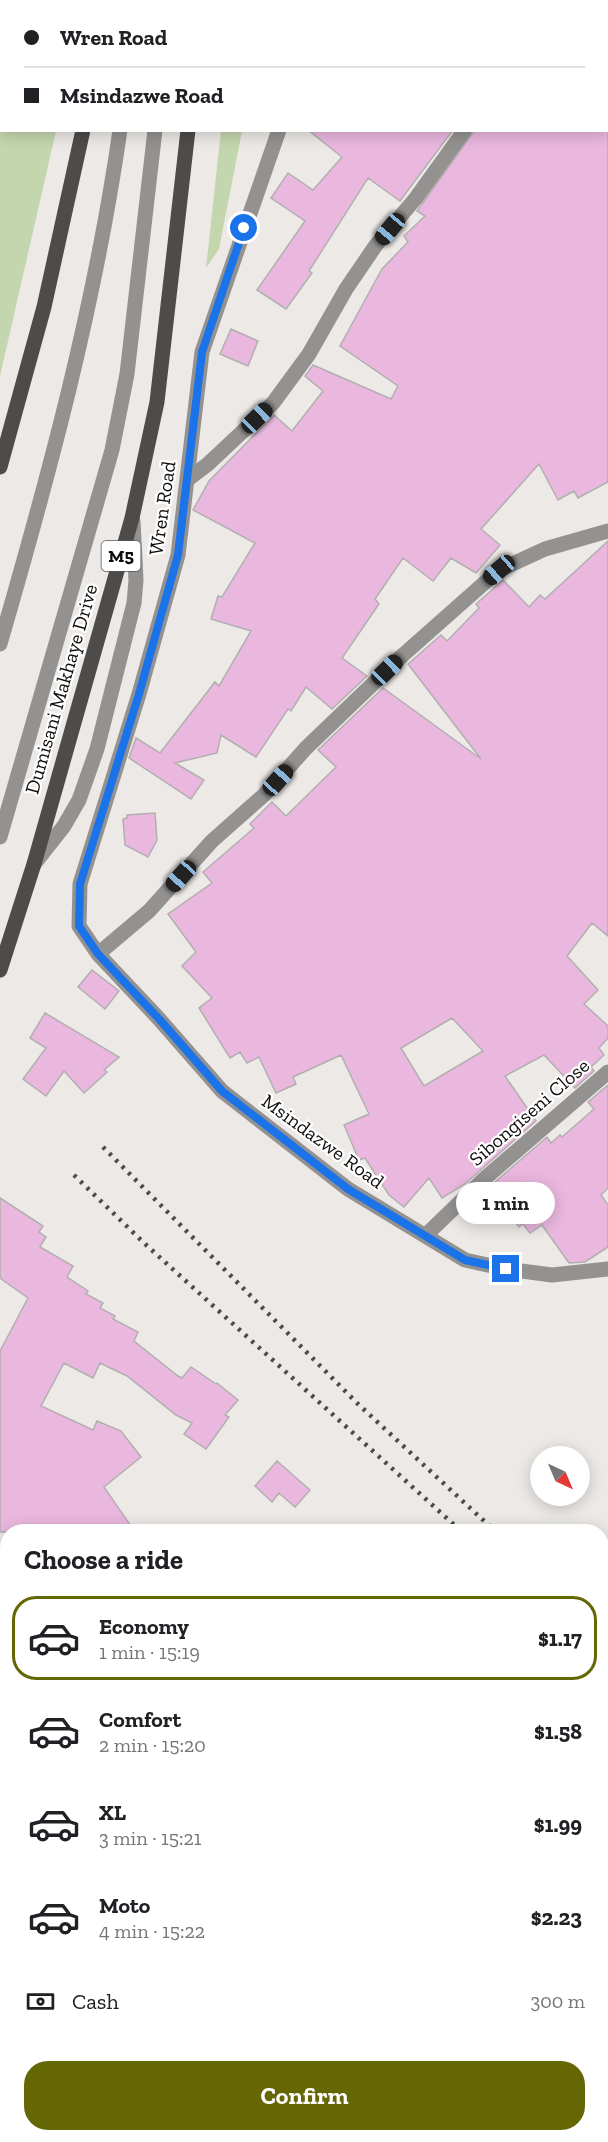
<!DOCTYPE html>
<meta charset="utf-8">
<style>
:root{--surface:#fff;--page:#f2f2f2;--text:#202124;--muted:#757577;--line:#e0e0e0;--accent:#646704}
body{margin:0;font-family:"Zilla Slab",serif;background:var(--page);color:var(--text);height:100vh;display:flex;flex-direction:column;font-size:22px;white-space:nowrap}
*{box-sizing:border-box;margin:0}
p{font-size:20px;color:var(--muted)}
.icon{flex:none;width:33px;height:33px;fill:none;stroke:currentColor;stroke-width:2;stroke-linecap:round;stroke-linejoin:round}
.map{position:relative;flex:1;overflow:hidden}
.sheet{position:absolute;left:0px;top:1524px;width:609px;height:618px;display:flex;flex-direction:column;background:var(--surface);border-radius:24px 24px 0 0;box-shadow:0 3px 15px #0003}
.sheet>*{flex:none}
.hud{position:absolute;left:0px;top:0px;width:609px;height:132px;box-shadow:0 3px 15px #0003;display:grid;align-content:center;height:132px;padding:0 24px;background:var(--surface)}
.needle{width:39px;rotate:136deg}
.buttons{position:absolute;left:530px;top:1446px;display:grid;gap:12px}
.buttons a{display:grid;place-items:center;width:60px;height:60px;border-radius:50%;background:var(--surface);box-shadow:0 3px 15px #0003;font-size:30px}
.end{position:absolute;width:27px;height:27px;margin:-14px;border:8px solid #1a73e8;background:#fff;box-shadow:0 0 0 3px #fff}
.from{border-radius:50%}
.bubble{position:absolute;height:42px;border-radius:21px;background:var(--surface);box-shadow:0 3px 15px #0003;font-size:20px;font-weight:800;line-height:42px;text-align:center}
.car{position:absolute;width:18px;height:36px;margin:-18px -9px;border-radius:8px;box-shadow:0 0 4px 2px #0007;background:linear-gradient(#222 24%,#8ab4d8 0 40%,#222 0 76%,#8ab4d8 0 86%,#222 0)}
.hud b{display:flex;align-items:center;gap:21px;height:57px;font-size:22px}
.hud b+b{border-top:2px solid var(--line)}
.hud i{width:15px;height:15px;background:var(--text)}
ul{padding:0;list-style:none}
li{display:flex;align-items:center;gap:18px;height:84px;margin:0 12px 9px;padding:0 12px;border:3px solid transparent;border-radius:24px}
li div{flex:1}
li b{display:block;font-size:22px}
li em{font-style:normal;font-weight:800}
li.selected{border-color:var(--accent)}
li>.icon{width:54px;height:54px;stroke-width:1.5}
h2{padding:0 24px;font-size:27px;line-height:72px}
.pay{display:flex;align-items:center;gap:15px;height:66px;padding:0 24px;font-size:22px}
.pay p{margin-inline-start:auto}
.action{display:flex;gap:12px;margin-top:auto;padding:12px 24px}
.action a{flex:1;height:69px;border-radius:24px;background:var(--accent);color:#fff;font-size:24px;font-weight:800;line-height:69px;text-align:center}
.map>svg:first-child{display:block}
.green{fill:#c4d6ae}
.building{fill:#eab7df;stroke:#b2afb1;stroke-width:1.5;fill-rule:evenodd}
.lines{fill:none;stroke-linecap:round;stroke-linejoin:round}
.minor{stroke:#949291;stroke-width:15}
.major{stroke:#4e4c4a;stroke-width:15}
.rail{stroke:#4c4b49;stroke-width:4.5;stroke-dasharray:3 6;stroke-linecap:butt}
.route{stroke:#1a73e8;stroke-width:8}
.labels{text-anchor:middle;stroke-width:4.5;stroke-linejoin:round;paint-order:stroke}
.shield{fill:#fff;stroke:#575656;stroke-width:1.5}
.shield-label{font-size:18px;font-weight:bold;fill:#0f0e0d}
.street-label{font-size:20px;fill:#0f0e0d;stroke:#fff}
</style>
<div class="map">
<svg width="608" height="2142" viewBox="0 0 608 2142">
<rect width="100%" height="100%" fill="#ece9e6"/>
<!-- green -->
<path class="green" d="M0,0H72L2,2V130L56,131L0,376Z
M221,131H242L219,249L206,268Z"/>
<!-- building -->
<path class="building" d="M308,130H453L400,201L368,178L309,271L312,273L286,309L257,290L305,221L271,198L288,173L313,190L342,157Z
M475,130H608V482L578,498L574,491L558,500L539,464L481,529L500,545L476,573L451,558L433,581L403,558L375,599L379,604L342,658L367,676L332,709L306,687L291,711L288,709L256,757L221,735L217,753L175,763L204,780L191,799L129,758L136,738L160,753L215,682L219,686L251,631L211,619L218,596L222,597L255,543L193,510L209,481L274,415L292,431L323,391L305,376L313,365L391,399L398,386L340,346L382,269L408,242L404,236L425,216L417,211Z
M231,329L258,341L248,366L220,354Z
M608,541V936L592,923L567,956L598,990L584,1004L608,1026V1038L599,1048L604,1055L591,1067L594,1071L575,1088L544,1055L505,1076L536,1121L465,1184L442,1198L429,1178L404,1207L389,1195L365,1158L359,1160L344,1125L369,1114L341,1055L293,1077L296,1084L276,1093L259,1057L247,1063L240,1052L230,1058L199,1008L212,998L182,966L196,952L168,914L212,883L203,872L254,828L250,824L272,802L286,816L336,767L318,750L383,688L481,759L408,664L441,635L447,641L479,608L476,604L503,580L529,607L540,595L545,599ZM452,1018L483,1051L424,1086L401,1048Z
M155,813L157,840L148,857L125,845L123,819L127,818V815Z
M92,970L119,991L105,1009L78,987Z
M45,1013L119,1057L104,1070L107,1072L84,1093L64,1071L46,1096L23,1079L46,1048L30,1038Z
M608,1085V1188L601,1195L608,1205V1247L585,1262L569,1263L542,1225L530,1233L523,1224L519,1227L488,1188L547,1137L551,1143L560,1135L562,1137L594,1109L588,1102Z
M0,1198L43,1226L39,1232L46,1237L40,1247L73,1266L67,1277L88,1291L86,1294L103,1303L100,1308L115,1316L113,1319L138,1332L134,1341L178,1376L182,1378L191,1367L216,1384L217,1383L238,1400L225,1415L229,1417L206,1449L184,1434L192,1423L176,1415L127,1376L100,1363L93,1378L64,1363L41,1406L93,1430L97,1421L121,1431L141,1457L104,1487L135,1532H0V1351L28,1298L0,1278Z
M277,1461L310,1490L295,1507L279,1493L272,1502L255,1486Z"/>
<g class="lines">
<!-- minor -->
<path class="minor" d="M141,2L142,0
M172,2V0
M337,2L338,0
M559,2L560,0
M279,130L202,352L178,555L139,694L80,884L79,926L98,954L160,1020L222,1091L348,1189L465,1260L506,1269L552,1275L608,1269
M187,480L208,464L273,403L309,354L346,289L376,245L416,198L465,130
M0,644C49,475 95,305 120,130
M0,837L112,450L127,374L155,130
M34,864L64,826L79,800L97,749L134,603L136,580L133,521
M98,954L149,911L212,841L264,795L306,748L403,655L499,570L545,549L608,531
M426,1235L484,1179L608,1072
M0,1788L8,1784
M602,1830L608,1832
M0,2001L8,1997
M602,2009L608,2013
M407,2142V2134"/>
<!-- major -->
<path class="major" d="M103,2L104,0
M202,2V0
M0,467L44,307L83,130
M0,970L34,864L132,518L157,402L188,130"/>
<!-- rail -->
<path class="rail" d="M103,1147L358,1404L496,1532
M74,1175L144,1243L462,1532
M602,1627L608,1634
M602,1661L608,1667
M0,1907L8,1903
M602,1936L608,1940"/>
</g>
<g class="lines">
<!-- route -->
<path class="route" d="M244,228L202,352L178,555L139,694L80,884L79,926L98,954L160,1020L222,1091L348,1189L465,1260L506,1269"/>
</g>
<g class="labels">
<!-- shield labels -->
<rect class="shield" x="101.5" y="541" width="39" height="30" rx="4.5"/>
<g class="shield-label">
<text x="121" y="562">M5</text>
</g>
<!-- street labels -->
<g class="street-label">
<text transform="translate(162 508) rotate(-82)" y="7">Wren Road</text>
<text transform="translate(61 689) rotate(-74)" y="7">Dumisani Makhaye Drive</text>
<text transform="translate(529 1112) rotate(-41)" y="7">Sibongiseni Close</text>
<text transform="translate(323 1141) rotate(36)" y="7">Msindazwe Road</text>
</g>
</g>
</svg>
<div class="buttons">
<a><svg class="needle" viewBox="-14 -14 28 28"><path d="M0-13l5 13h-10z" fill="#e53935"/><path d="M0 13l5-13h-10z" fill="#757577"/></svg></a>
</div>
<i class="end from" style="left:244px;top:228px"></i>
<i class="end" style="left:506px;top:1269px"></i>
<div class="bubble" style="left:456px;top:1182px;width:99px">1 min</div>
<i class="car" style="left:390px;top:229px;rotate:220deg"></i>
<i class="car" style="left:257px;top:418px;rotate:46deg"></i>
<i class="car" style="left:499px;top:570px;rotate:229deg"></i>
<i class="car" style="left:387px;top:670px;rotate:46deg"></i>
<i class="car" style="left:278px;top:780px;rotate:42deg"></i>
<i class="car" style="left:181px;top:876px;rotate:222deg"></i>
<div class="hud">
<b><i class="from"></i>Wren Road</b>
<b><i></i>Msindazwe Road</b>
</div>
<section class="sheet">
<h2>Choose a ride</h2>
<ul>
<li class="selected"><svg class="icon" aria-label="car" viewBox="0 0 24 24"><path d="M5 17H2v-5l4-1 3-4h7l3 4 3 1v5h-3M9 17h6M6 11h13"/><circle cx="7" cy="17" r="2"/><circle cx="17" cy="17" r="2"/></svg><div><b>Economy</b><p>1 min · 15:19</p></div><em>$1.17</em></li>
<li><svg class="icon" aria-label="car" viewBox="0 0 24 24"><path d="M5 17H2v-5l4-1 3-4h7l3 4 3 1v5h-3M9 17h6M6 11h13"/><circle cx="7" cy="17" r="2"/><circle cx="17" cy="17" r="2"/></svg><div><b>Comfort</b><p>2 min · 15:20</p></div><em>$1.58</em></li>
<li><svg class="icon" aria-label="car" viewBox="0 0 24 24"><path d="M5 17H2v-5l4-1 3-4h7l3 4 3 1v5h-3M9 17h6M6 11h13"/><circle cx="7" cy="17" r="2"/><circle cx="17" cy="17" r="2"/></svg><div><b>XL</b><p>3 min · 15:21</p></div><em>$1.99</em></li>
<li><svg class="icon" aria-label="car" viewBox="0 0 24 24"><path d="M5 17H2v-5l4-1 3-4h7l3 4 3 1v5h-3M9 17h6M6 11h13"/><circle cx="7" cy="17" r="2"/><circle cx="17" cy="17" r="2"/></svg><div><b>Moto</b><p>4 min · 15:22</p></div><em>$2.23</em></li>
</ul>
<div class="pay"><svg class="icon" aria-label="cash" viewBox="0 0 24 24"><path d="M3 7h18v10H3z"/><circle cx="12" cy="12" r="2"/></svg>Cash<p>300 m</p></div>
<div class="action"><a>Confirm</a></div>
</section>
</div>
